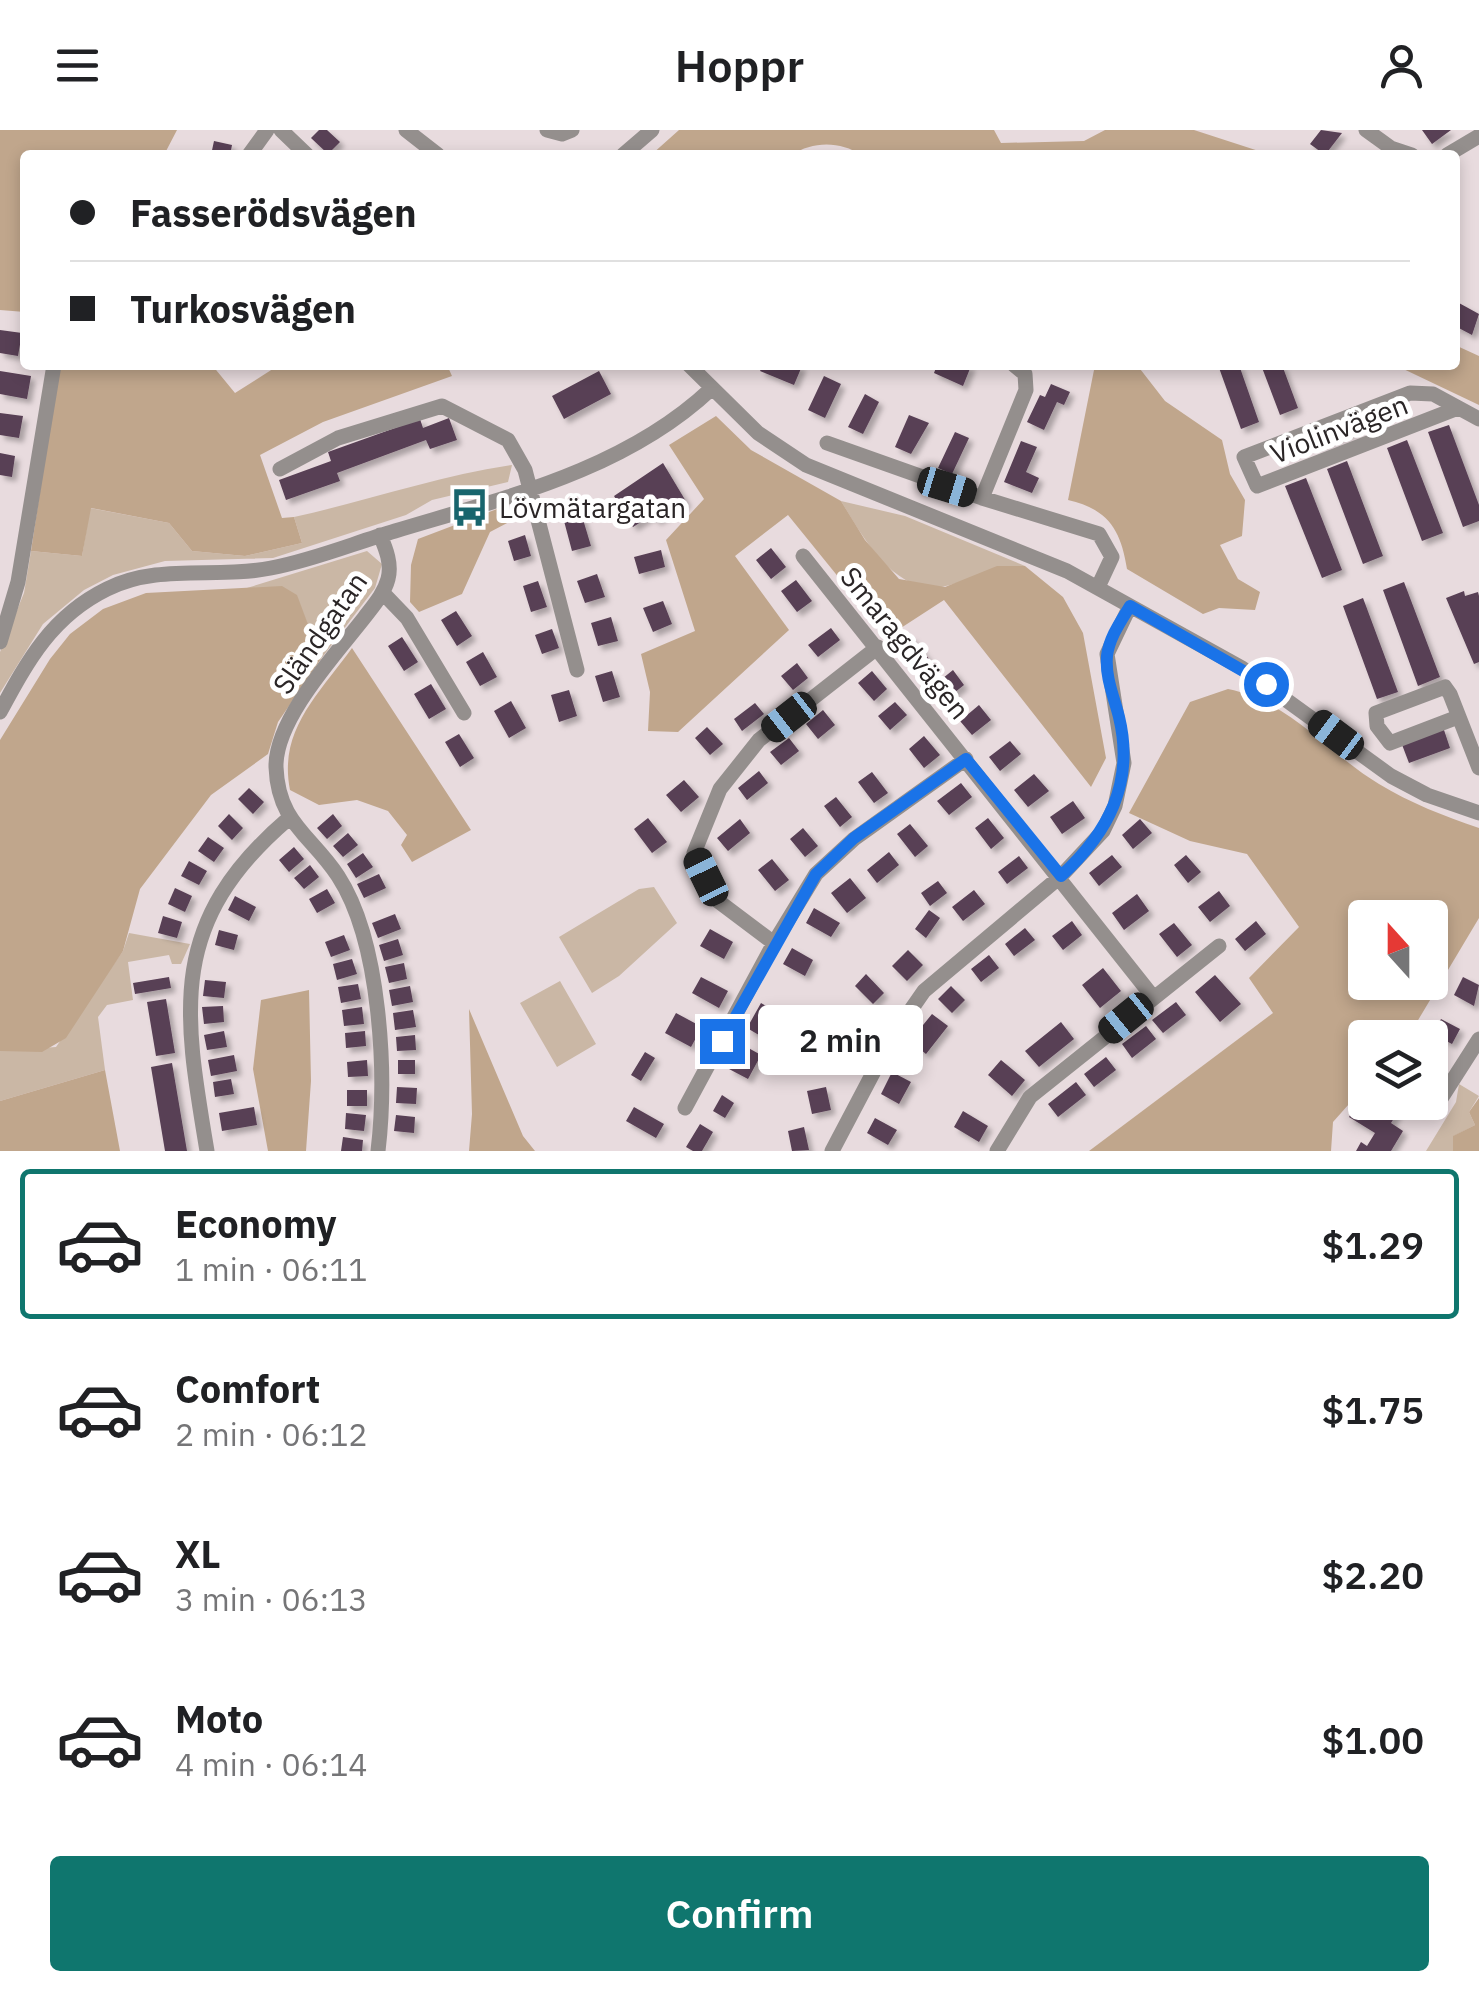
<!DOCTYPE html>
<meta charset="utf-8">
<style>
:root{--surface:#fff;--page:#f6f6f6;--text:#202124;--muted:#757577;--line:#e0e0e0;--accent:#0f766e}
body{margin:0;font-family:"IBM Plex Sans",sans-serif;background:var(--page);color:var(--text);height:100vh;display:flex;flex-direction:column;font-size:38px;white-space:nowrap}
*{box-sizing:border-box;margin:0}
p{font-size:32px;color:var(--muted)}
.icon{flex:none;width:55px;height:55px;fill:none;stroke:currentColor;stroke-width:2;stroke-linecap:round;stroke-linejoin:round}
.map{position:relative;height:1021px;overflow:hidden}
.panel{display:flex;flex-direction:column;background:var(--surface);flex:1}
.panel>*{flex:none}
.hud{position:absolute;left:20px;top:20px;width:1440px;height:220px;border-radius:10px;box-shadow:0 5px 15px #0003;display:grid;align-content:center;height:220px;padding:0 50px;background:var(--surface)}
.needle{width:65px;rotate:339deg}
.fabs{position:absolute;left:1348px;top:770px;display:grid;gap:20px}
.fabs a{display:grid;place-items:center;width:100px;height:100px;border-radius:10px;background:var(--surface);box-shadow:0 5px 15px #0003;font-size:50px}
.end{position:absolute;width:45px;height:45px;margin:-22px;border:12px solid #1a73e8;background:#fff;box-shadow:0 0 0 5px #fff}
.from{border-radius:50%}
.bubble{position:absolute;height:70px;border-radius:10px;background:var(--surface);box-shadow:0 5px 15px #0003;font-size:32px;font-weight:600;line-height:70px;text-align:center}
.car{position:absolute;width:30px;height:60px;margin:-30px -15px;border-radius:12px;box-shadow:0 0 8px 2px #0007;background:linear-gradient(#222 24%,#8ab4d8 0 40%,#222 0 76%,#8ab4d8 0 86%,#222 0)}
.hud b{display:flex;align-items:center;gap:35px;height:95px;font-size:38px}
.hud b+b{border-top:2px solid var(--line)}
.hud i{width:25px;height:25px;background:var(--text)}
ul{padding:18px 0 0;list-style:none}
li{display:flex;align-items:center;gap:30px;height:150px;margin:0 20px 15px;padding:0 30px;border:5px solid transparent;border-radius:10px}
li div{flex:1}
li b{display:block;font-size:38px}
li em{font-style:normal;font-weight:600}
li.current{border-color:var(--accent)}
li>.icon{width:90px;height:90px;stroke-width:1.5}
.cta{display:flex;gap:20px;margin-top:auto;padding:20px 50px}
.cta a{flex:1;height:115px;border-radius:10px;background:var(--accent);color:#fff;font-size:40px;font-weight:600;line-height:115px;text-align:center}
header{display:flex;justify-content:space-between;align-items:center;height:130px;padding:0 50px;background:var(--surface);font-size:45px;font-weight:600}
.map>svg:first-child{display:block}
.green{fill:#cab7a5}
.forest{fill:#c0a68c;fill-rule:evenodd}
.building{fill:#583f54;filter:url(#shadow)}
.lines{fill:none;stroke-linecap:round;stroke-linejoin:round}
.minor{stroke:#948f8d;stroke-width:15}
.route{stroke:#1a73e8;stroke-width:12}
.labels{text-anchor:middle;stroke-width:10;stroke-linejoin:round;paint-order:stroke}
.street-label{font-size:28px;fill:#2a2526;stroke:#fff}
.poi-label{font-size:28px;fill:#2a2526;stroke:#fff;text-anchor:start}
</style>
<header><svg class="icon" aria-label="menu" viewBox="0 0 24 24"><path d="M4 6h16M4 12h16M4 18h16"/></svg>Hoppr<svg class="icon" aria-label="person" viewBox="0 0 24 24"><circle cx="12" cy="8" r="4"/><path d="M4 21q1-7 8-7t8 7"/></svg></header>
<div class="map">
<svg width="1479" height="1021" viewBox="0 0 1479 1021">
<defs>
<filter id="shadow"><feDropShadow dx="4.5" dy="4.5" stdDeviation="2.5" flood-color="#0004"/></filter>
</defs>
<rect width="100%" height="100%" fill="#e8dbde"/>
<!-- green -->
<path class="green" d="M512,335L508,352L432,370L406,385L273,428L165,431L113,445L84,460L43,494L0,563V522L24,463L31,421L82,426L90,378L169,393L192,421L245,426L302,413L294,387C367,371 438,346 512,335Z
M841,371L905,386L1025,436C995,436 977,447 950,455C897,471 863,407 841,371Z
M367,421L382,434L375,458L321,529L296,465L247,458Z
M654,757L677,793L619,846L592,863L559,807L639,759Z
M129,803L190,814L181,834H172L169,825L128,832L133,870L107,875L98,887L105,940L0,971V921L56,917L123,821Z
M560,851L596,914L557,937L520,873Z
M1459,954L1479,966L1469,982L1475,995L1454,1006L1453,1021H1426L1456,972Z"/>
<!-- forest -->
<path class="forest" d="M0,0H177L164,25H25V182L0,180Z
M679,0H994L1001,13L1084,11L1105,0H1194L1271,25H861C841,11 812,11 792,25H651Z
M1455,215L1479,226V275L1395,235H1455Z
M59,235H212L235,263L279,235H447L452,246L323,292L260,325L282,388L294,387L302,413L245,426L192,421L169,393L91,378L82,426L31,421Z
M1095,235H1137L1165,271L1222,310L1230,344L1245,370L1242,406L1220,415L1238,449L1260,462L1255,480L1219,478L1203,484L1127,439C1121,400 1108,379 1068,370Z
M716,286L751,320L841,371L865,410L899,449L945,457L997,436H1025L1063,467L1083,503L1106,628L1091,657L944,470L887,507L788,385L735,426L789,500L678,602L648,601L650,562L641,524L695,501L666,410L704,369L669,315Z
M497,379L515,389L490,402L462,464L419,482L410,472L411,435L418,409Z
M282,456L297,465L321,529L278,592L268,624L211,665L140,759L123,821L66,908L42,922L0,921V610L50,529L70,504L103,479L146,463Z
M352,518L471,700L412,732L401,715L407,705L388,681L357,670L319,675L290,660C278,600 319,564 352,518Z
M1228,559C1291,572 1326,622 1379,654C1410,673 1444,686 1479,698V788L1408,907L1365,908V956L1333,992L1331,1021H1089L1273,883L1249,848L1299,797L1247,724L1190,711L1129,683L1190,572ZM1365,788H1430V852H1365Z
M309,860L311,951L306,1021H268L253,939L261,870Z
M469,879L523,1006L535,1021H469L472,984Z
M105,940L120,1021H0V971Z
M1479,968V1021H1453V1006L1475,995L1469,982Z"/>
<!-- building -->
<path class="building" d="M319,0H327L340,12L328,24L311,8Z
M1321,0L1342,3L1325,25L1310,14Z
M1422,0H1451L1432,14Z
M214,11L232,15L230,25H211Z
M1459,173L1479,184L1472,205L1455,196Z
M0,200L22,203L18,226L0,223Z
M763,235H799L802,236L794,255L760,241Z
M937,235H969L971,236L963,256L934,243Z
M1218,235H1239L1259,292L1241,299Z
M1261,235H1282L1298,278L1280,285Z
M0,241L31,246L27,269L0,264Z
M599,241L611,264L564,289L552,266Z
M824,246L841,254L825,288L808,280Z
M1051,254L1070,262L1064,275L1057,272L1044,300L1027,292L1040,265L1045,267Z
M865,264L879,272L863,304L848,297Z
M0,283L23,286L19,308L0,305Z
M909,285L929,293L911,324L895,317Z
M449,288L457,310L430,319L426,310L337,343L340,351L286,370L279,350L331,331L328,322L420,289L423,298Z
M1355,295L1357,301L1316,316L1314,310Z
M1449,295L1479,375V391L1463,397L1428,302Z
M955,302L969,308L952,344L938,338Z
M1407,310L1443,403L1422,411L1387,318Z
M1021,311L1037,317L1026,342L1039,348L1032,363L1004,352Z
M0,323L15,326L12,347L0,345Z
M1347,331L1383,426L1363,434L1327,339Z
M663,333L687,373L656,391L652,385L633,397L614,366Z
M1306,348L1342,440L1322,448L1285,356Z
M582,386L591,416L572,421L564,391Z
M525,405L531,426L514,431L508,411Z
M771,418L786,437L771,449L756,430Z
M661,420L665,437L639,444L634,427Z
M597,444L605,467L585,473L577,451Z
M796,450L812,471L797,482L781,461Z
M538,451L547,477L531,482L523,456Z
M1404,452L1440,547L1418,556L1383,460Z
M1464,461L1465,466L1478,462L1479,466V532L1474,534L1446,468Z
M1363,468L1398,562L1377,569L1343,476Z
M663,471L672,494L653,502L643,478Z
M456,481L472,506L457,516L441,490Z
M611,487L618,511L598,516L591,493Z
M831,498L840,510L818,527L808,515Z
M552,499L559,518L542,524L535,505Z
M911,506L929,529L916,539L898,516Z
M402,507L418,532L404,541L388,516Z
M483,522L497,547L480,556L466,532Z
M797,533L808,548L793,560L781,546Z
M953,540L964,555L944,571L932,557Z
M612,541L620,567L603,572L595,546Z
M872,541L887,559L874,571L858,553Z
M431,554L446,579L429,589L414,564Z
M569,560L577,586L559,592L551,565Z
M511,571L526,598L509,608L494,581Z
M895,572L907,585L890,600L878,586Z
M755,573L764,584L742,601L734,589Z
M979,575L991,590L972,605L960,591Z
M823,580L835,595L818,609L806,594Z
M707,597L723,614L710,625L695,608Z
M1443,597L1450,618L1409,633L1401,612Z
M459,604L474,628L460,637L445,612Z
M924,606L940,625L924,638L909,619Z
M789,608L799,621L781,635L770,622Z
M1010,611L1021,624L1000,641L989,627Z
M759,641L768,653L747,670L738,658Z
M872,642L888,663L874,673L858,652Z
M1034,644L1049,661L1028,677L1014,660Z
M684,650L699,667L681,682L666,665Z
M961,653L972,667L949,685L937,671Z
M249,658L264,672L253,684L238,669Z
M836,667L852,687L840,697L824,676Z
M1073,671L1085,688L1062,704L1050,687Z
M229,684L243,698L232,710L218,696Z
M333,684L342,696L327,709L317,698Z
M648,688L667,712L652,723L634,699Z
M988,688L1004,708L991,719L975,698Z
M740,689L750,703L728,721L717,708Z
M1140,689L1152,703L1133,719L1122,705Z
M910,694L928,716L915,727L897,704Z
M803,698L818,716L805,727L790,709Z
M348,703L358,715L343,727L333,716Z
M208,707L224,718L214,732L198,721Z
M294,717L304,729L289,742L279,730Z
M889,722L899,735L877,753L867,740Z
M363,723L373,737L356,748L347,734Z
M1112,725L1122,737L1099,756L1089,743Z
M1186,725L1201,742L1188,753L1174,735Z
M1019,726L1028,738L1007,754L998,742Z
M772,729L789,750L775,761L758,740Z
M189,731L207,741L199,755L181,746Z
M310,735L319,747L304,759L294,748Z
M379,744L386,758L364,768L357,754Z
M850,748L866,768L847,783L831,763Z
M938,751L947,763L930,776L921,763Z
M175,758L192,766L185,782L168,774Z
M327,759L335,773L317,783L309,769Z
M974,760L985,774L963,791L952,777Z
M1219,761L1230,776L1210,792L1198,777Z
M1137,764L1149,781L1124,800L1112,783Z
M235,766L256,777L249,791L228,780Z
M814,778L840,793L831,807L806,793Z
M929,780L940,788L926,808L915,799Z
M395,784L401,799L378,808L372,793Z
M163,786L182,792L177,808L158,803Z
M1072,791L1082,805L1063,820L1052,806Z
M1256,791L1266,804L1245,821L1235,809Z
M1174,793L1192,815L1177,827L1159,804Z
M1025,798L1035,810L1014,826L1005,814Z
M710,799L733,812L724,829L700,816Z
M219,800L238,805L234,820L215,815Z
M344,805L350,820L331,827L325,812Z
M398,809L403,825L384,831L379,815Z
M792,818L813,830L805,846L783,834Z
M908,820L923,835L907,851L892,836Z
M989,825L999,838L981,852L971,839Z
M352,829L357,844L337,850L333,834Z
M404,833L407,849L389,853L385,837Z
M1103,838L1121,861L1100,878L1082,855Z
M866,844L884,863L873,874L855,856Z
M1215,845L1241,874L1220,892L1195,862Z
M169,847L171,858L135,864L133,853Z
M701,847L728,861L719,878L692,863Z
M1463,847L1479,855L1474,876L1454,865Z
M205,850L226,852L224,868L203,866Z
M358,854L361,869L341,873L338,857Z
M410,856L413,872L392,876L389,860Z
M951,856L965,870L952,883L938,869Z
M166,869L175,923L156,926L147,872Z
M1176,872L1186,885L1163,903L1152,890Z
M761,873L778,883L764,908L747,898Z
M223,876L224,892L204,894L202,877Z
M362,877L364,894L344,896L342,880Z
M413,880L416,897L395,900L393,883Z
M676,883L702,897L691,917L665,903Z
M932,884L948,896L926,924L910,911Z
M1441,889L1460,899L1452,914L1433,904Z
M1061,892L1074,909L1039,937L1025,921Z
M1146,896L1156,909L1132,928L1122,914Z
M224,901L227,917L207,920L204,905Z
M365,901L366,916L346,918L345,903Z
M415,905L416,920L397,921L396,907Z
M821,906L837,915L827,932L811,923Z
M743,915L761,925L748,949L729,939Z
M645,922L655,928L641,951L631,945Z
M234,925L237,941L211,946L208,930Z
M1106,927L1116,940L1094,957L1084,944Z
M367,930L368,946L348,947L347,932Z
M398,930H415V944H398Z
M1001,930L1025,950L1012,966L988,945Z
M172,933L187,1021H165L151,937Z
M892,942L911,952L899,974L881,964Z
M231,949L234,964L215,967L213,952Z
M1076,952L1086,965L1058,987L1048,974Z
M397,957L417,958L416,974L396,973Z
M826,957L831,980L812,984L807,961Z
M347,960H367V976H347Z
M722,965L734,973L725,988L713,981Z
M1385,972H1404L1391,993L1403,1001L1391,1021H1356L1361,1012L1367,1016L1375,1003L1349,987L1358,973L1378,985Z
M254,977L257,995L222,1001L219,983Z
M634,977L664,994L656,1008L626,991Z
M963,981L988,996L979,1012L954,997Z
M346,983L366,985L364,1001L345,999Z
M396,985L415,987L414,1003L394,1001Z
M875,988L897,1000L888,1015L867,1003Z
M700,994L713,1002L702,1021H693L686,1017Z
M804,997L809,1020L792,1021L788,1001Z
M343,1007L363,1010L362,1021H341Z"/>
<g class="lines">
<!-- minor -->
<path class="minor" d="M281,0L307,25
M406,0L438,25
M547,0L562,4L572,0
M1366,0L1391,18L1412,25
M249,25L267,0
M623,25L652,0
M1447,25L1479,6
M689,235L758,303L806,335L1067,441L1242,538L1391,646L1427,665L1479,683
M1458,278L1257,356L1244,327L1410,263L1433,264L1479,289
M827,313L982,368L1026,260L1025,244L1014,235
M280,339L338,308L442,276L508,310L525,340L577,540
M982,368L1099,404L1112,427L1098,457
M803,426L1153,867
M383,463L407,488L464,583
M0,512L18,452L54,235
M878,517L759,610L720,659L694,723L718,771L774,813L816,744L854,709L966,629
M0,582C28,530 52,486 107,459C158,433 217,449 271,438C314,430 354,413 395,401C504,368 625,340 711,259
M1458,587L1390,613L1377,596L1376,583L1445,557L1450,564L1479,638
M1430,952L1442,967L1479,909
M685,978L774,813
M207,1021C183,879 168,792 288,689
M378,1021C387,945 381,812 338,746C311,705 278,693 276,637C275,589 336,524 364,488C373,476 384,464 388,449C392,434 386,419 380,405
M832,1021L892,907L924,861L1061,746L1103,701L1115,676L1124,633L1107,524L1130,476
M997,1021L1030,967L1219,816"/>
</g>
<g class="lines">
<!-- route -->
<path class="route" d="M722,911L816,744L854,708L966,629L1061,746C1108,703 1135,653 1119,587C1114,567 1105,547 1107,526C1109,508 1121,491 1130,476L1266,554"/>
</g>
<!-- icons -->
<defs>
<symbol id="bus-bare" viewBox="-9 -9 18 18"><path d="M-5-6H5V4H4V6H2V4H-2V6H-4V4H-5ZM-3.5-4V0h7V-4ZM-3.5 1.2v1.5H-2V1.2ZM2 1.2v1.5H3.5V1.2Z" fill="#18656d" stroke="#fff" stroke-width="2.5" paint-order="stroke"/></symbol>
</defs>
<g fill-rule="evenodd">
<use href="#bus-bare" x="442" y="350" width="55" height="55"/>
</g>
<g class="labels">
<!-- street labels -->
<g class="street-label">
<text transform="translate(1339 299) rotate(-21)" y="10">Violinvägen</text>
<text transform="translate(320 503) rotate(-55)" y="10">Sländgatan</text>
<text transform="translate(905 513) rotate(51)" y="10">Smaragdvägen</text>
</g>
<!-- poi labels -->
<g class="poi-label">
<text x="499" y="388">Lövmätargatan</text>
</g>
</g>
</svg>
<div class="fabs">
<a><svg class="needle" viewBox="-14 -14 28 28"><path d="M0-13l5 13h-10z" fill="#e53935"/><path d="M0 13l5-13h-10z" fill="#757577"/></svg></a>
<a><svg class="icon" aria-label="layers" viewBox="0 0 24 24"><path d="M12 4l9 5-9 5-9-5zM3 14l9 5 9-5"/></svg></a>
</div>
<i class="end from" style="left:1266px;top:554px"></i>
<i class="end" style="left:722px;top:911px"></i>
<div class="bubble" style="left:758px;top:875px;width:165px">2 min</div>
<i class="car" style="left:947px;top:357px;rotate:107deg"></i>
<i class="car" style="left:789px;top:587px;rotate:232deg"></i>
<i class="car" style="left:1336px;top:605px;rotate:307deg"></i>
<i class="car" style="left:706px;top:747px;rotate:334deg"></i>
<i class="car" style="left:1126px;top:888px;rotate:231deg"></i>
<div class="hud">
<b><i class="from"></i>Fasserödsvägen</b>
<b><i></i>Turkosvägen</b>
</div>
</div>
<section class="panel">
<ul>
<li class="current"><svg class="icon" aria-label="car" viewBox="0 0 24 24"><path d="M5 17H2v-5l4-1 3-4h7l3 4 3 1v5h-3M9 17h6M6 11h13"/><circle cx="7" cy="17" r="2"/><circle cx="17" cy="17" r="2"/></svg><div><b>Economy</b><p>1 min · 06:11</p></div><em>$1.29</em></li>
<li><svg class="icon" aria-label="car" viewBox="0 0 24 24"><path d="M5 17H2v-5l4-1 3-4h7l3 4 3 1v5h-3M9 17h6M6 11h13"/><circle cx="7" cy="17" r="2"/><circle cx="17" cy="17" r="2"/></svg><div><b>Comfort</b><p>2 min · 06:12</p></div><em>$1.75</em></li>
<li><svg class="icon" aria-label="car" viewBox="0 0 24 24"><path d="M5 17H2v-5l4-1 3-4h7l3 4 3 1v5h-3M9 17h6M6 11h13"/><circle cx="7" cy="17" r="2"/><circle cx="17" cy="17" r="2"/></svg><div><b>XL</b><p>3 min · 06:13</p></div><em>$2.20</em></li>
<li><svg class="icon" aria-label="car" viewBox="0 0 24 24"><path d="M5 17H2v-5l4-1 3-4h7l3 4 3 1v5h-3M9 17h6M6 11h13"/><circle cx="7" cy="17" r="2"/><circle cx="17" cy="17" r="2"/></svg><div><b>Moto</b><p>4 min · 06:14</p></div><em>$1.00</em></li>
</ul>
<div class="cta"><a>Confirm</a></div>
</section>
